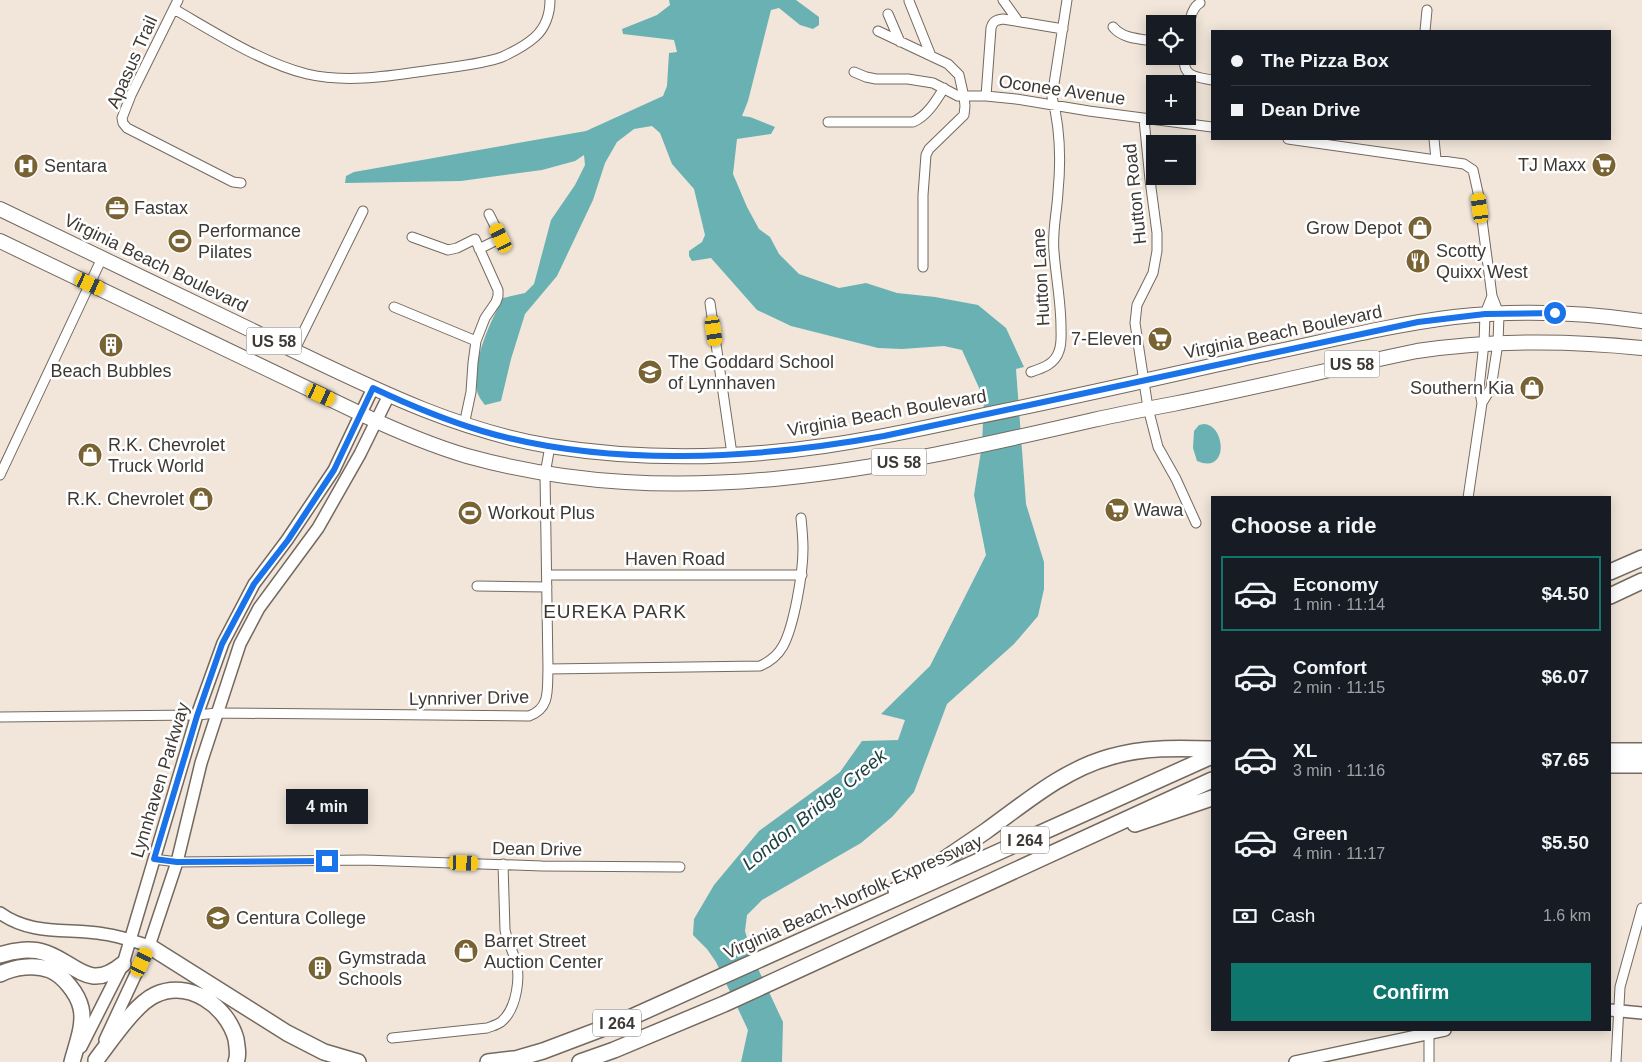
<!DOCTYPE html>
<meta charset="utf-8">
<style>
:root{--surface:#171b24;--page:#242831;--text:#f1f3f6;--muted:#9ea1a6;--line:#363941;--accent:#0f766e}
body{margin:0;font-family:Arial,sans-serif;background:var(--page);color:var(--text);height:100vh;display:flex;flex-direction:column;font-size:19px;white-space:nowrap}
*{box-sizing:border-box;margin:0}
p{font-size:16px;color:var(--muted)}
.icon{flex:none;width:28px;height:28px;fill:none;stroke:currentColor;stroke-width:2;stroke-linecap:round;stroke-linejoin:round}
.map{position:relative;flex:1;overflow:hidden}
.drawer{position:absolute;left:1211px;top:496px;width:400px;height:535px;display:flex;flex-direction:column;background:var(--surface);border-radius:0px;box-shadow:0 2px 12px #0003}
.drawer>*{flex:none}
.top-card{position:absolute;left:1211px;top:30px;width:400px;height:110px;border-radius:0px;box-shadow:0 2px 12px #0003;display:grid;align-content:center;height:110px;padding:0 20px;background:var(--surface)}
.controls{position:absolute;left:1146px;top:15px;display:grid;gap:10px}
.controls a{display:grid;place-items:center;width:50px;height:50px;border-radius:0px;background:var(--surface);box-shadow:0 2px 12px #0003;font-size:25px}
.end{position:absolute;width:22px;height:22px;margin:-11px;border:6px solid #1a73e8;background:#fff;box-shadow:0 0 0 2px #fff}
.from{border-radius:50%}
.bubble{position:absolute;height:35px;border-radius:0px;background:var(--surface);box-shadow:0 2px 12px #0003;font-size:16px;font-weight:800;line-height:35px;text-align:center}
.car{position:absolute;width:15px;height:30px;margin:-15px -8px;border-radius:6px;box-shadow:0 0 4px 1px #0007;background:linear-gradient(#f5c518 24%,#345 0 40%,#f5c518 0 76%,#345 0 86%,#f5c518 0)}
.top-card b{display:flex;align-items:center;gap:18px;height:48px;font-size:19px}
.top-card b+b{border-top:1px solid var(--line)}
.top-card i{width:12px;height:12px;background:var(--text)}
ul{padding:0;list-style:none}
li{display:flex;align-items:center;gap:15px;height:75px;margin:0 10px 8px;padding:0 10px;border:2px solid transparent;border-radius:0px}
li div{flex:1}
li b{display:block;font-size:19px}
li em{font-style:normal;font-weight:800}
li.selected{border-color:var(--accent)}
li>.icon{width:45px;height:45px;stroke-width:1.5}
h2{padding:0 20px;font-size:22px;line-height:60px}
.pay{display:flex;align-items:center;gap:12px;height:55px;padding:0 20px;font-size:19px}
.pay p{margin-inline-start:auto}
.cta{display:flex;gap:10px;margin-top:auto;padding:10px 20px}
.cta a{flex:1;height:58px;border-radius:0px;background:var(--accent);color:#fff;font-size:20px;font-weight:800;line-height:58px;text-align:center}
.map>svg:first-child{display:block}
.water{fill:#69b1b3}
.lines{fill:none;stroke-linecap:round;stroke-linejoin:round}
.street-casing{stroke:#74695f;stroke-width:11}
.secondary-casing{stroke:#74695f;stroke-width:14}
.primary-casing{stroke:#74695f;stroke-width:16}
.highway-casing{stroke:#74695f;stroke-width:18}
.street{stroke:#fff;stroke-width:9}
.secondary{stroke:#fff;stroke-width:11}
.primary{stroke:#fff;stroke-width:14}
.highway{stroke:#fff;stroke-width:15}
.route{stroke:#1a73e8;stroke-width:6}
.labels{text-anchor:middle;stroke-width:5;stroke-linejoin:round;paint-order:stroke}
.shield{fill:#fff;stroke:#787471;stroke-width:1}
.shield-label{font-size:16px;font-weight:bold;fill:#3e3934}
.street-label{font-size:18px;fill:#3e3934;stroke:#fff}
.poi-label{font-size:18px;fill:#3e3934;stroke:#fff;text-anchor:start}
.neighbourhood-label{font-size:19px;letter-spacing:1px;fill:#3e3934;stroke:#fff}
.water-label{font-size:19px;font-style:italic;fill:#1e4243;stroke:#fff}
</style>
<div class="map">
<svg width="1642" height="1062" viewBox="0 0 1642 1062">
<rect width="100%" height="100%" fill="#f2e6da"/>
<!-- water -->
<path class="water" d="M669,0H796L819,17V25L813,29L800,25L779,8L771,10L748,101L742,116L750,117L775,127L771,134L737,139L733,174L747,207L759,229L770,237L779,254L799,274L839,288L866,283L897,293L935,297L978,305L1006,328L1024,367L1016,369L1026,504L1044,562V589L1038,616L1014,644L947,704L914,792L892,817L861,843L762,900L747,915L745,931L754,960L783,1022L782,1062H741L748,1030L716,962L707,949L693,935L694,919L714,885L759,831L840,772L862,741L898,740L905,720L881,714L930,666L986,555L974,495L982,445L984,399L962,350L944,346L902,349L878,348L791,326L757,310L711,258L692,261L689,256V251L702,242L705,235L694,189L672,164L660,133L652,126L634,129L617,142L605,163L593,200L557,276L525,314L511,359L501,401L485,405C482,401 478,396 477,391C472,360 489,325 503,298L525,293L534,284L551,220L575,185L585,165L584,155L575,161L542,170L461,181L345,183L346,176L354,172L586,131L663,96L667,86L669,53L677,52L674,40L623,34L622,29L657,15L670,5Z
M1204,424C1226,425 1229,475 1197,461L1193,448L1194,431L1199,425Z"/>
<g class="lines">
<defs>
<path id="street" d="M178,0L131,95L122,118L123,123L127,128L233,182L241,183
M1003,0L1018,21
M909,1L931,56
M174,9C214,32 262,63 307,74C351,84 395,75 439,69C460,66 482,64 502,57C513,52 526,45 535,37C545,28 550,14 550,0
M888,14L900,42
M1113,27C1123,39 1140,39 1155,41
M878,31L948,64L959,75L964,97L965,106L964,115L929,149L926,155L923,195V267
M1425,31L1427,10
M1188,40C1189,29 1189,9 1200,3
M1185,56C1181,77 1197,77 1212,80
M854,72L866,77L876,79H908L933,83L958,96H986L1016,99L1089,111L1212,127
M986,96L991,28C993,21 996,20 1003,19L1063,29
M1144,119L1150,180L1157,233V251L1153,273L1137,305L1135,323L1148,408L1158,447L1176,479L1196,523
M828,122H913C927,116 936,101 944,88
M1288,139L1464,164L1473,170L1479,197L1492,296L1499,314L1498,343L1491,388L1482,403
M1434,139L1436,159
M412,237L448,250L457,248L475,239L498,290V296L496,302L485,318L476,341L473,363L471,392L464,425
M479,249L501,238L489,214
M710,303L732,454
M394,307L476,341
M294,351L363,211
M1031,372C1043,368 1055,364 1059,351C1062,343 1061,335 1061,328C1061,302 1056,278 1054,252C1052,231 1057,212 1058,192C1061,161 1060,127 1052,97L1067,0
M0,475L102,258
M1468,498L1482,403L1479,388L1484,343L1485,314L1492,296
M547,575H802
M477,586L547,587
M548,669L545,474L550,446
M0,717L197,715L217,713L529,716C551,708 547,689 548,669L760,666C769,662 778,655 783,646C794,626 803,573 803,549C803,539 802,528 801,518
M154,859L177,862L364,860L542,866L680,867
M392,1038L487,1028C492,1026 497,1025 501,1022C517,1009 522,974 514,956C511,947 507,940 505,930L503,864
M1429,1062V1033
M1616,1062L1620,987L1642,908"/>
<path id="secondary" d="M0,913C32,936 68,928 104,934C119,936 134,941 149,946
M1610,1010L1642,1013
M105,1040L149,946L177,862L201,763L240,644L259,608L318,528L360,454L389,395
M81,1047L123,964L197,715L223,643L254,584L287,540L334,470L373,388
M1295,1062L1445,1030"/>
<path id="primary" d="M0,209C93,253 185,299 278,343C366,385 453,430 550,446C639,460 734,459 824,446C875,439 925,428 975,417C1071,398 1165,376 1260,355C1324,342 1389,325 1454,317C1516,310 1580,312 1642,321
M0,241L361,414C395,430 430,445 467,456C680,515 884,468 1093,420C1120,414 1146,409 1173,404C1254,388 1335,368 1417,351C1492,340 1566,340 1642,348"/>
<path id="highway" d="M1610,572L1642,558
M1610,596L1642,581
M1610,751H1642
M1610,765H1642
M1135,824L1212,798
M896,890C927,871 956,852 986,831C1025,803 1063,770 1110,757C1144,747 1178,748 1212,749
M149,946L287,1033L324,1052L358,1062
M0,955C14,950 32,948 46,953C77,964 89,992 123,964
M0,974C14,967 35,964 50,970C63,975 78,994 81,1008C85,1025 76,1046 72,1062
M96,1060C110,1042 135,1004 155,995C189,979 227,1006 236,1039C237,1047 239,1055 236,1062
M488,1062L513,1059
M505,1062L543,1051L625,1020L1212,756
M580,1062L614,1050L724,1004L1212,780"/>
</defs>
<!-- street casing -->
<use href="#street" class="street-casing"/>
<!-- secondary casing -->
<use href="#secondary" class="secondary-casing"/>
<!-- primary casing -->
<use href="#primary" class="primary-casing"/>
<!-- highway casing -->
<use href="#highway" class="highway-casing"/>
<!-- street -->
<use href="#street" class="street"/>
<!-- secondary -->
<use href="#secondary" class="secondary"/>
<!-- primary -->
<use href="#primary" class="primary"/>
<!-- highway -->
<use href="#highway" class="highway"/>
</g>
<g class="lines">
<!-- route -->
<path class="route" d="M327,861L177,862L154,859L197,716L222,644L254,584L288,540L334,470L373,388C409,405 445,420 482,431C608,468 757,459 884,436L1418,322L1485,314L1555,313"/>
</g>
<!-- icons -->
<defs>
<symbol id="supermarket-disc" viewBox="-11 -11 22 22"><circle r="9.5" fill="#796333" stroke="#fff"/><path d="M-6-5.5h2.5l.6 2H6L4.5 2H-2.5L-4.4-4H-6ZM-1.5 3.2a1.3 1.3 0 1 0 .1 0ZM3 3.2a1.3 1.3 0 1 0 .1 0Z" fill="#fff"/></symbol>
<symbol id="hospital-disc" viewBox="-11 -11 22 22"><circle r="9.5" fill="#796333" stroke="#fff"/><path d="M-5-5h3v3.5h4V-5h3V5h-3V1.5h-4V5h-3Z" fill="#fff"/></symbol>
<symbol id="office-disc" viewBox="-11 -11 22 22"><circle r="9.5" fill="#796333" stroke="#fff"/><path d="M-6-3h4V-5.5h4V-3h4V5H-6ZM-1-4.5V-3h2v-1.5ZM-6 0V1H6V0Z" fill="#fff"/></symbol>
<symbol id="shop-disc" viewBox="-11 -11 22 22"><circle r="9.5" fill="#796333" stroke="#fff"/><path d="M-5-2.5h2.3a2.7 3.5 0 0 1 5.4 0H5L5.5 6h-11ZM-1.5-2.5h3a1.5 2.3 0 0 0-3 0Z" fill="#fff"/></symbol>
<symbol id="stadium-disc" viewBox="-11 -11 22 22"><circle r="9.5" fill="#796333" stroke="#fff"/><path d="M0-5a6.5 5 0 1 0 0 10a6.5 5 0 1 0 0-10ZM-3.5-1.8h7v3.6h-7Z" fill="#fff"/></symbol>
<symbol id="restaurant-disc" viewBox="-11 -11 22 22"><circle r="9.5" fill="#796333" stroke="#fff"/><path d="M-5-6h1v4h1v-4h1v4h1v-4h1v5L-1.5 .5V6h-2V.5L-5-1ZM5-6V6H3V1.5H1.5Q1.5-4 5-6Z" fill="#fff"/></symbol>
<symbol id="building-disc" viewBox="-11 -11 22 22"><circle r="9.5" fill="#796333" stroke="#fff"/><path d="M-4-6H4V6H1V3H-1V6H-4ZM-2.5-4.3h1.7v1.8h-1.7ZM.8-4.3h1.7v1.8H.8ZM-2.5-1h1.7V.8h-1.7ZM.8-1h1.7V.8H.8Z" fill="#fff"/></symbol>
<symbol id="school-disc" viewBox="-11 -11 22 22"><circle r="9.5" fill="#796333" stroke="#fff"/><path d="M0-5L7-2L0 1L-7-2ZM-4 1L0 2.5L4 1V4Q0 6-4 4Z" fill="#fff"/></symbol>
<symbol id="university-disc" viewBox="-11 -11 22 22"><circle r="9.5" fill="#796333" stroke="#fff"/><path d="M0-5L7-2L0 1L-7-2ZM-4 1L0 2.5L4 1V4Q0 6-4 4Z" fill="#fff"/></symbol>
</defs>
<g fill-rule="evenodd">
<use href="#supermarket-disc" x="1590" y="151" width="28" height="28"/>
<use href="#hospital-disc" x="12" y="152" width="28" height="28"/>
<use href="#office-disc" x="103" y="194" width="28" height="28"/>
<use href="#shop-disc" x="1406" y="214" width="28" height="28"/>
<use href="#stadium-disc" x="166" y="227" width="28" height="28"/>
<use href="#restaurant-disc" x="1404" y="247" width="28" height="28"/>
<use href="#supermarket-disc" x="1146" y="325" width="28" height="28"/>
<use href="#building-disc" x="97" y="331" width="28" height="28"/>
<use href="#school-disc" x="636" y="358" width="28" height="28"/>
<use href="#shop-disc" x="1518" y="374" width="28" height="28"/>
<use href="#shop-disc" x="76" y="441" width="28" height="28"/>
<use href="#shop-disc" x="187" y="485" width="28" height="28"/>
<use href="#supermarket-disc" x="1103" y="496" width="28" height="28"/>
<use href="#stadium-disc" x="456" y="499" width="28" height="28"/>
<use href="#university-disc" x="204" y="904" width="28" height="28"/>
<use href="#shop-disc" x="452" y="937" width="28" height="28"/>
<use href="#building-disc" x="306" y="954" width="28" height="28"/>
</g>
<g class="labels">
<!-- shield labels -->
<g class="shield">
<rect x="246.5" y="327.5" width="55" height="27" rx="4"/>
<rect x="1324.5" y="350.5" width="55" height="27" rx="4"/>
<rect x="871.5" y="448.5" width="55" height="27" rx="4"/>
<rect x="1001" y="826.5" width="48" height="27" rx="4"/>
<rect x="593" y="1009.5" width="48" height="27" rx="4"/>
</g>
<g class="shield-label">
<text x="274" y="347">US 58</text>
<text x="1352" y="370">US 58</text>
<text x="899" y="468">US 58</text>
<text x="1025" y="846">I 264</text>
<text x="617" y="1029">I 264</text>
</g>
<!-- street labels -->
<g class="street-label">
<text transform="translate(132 62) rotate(-66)" y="6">Apasus Trail</text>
<text transform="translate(1062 90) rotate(8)" y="6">Oconee Avenue</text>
<text transform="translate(1135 194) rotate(-96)" y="6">Hutton Road</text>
<text transform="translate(156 263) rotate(26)" y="6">Virginia Beach Boulevard</text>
<text transform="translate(1041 277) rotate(-93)" y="6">Hutton Lane</text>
<text transform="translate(1283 332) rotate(-12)" y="6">Virginia Beach Boulevard</text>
<text transform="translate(887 413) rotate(-10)" y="6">Virginia Beach Boulevard</text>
<text x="675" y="565">Haven Road</text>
<text transform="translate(469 698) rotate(-1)" y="6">Lynnriver Drive</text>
<text transform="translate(160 780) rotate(-73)" y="6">Lynnhaven Parkway</text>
<text transform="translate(537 849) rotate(1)" y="6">Dean Drive</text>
<text transform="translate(853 897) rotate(-24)" y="6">Virginia Beach-Norfolk Expressway</text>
</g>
<!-- poi labels -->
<g class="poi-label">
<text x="1586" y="171" text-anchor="end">TJ Maxx</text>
<text x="44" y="172">Sentara</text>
<text x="134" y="214">Fastax</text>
<text x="1402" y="234" text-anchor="end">Grow Depot</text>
<text x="198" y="237">Performance<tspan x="198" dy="21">Pilates</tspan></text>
<text x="1436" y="257">Scotty<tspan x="1436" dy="21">Quixx West</tspan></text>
<text x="1142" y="345" text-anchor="end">7-Eleven</text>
<text x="668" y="368">The Goddard School<tspan x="668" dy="21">of Lynnhaven</tspan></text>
<text x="111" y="377" text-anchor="middle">Beach Bubbles</text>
<text x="1514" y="394" text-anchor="end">Southern Kia</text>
<text x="108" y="451">R.K. Chevrolet<tspan x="108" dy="21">Truck World</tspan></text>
<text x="184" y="505" text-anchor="end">R.K. Chevrolet</text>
<text x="1134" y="516">Wawa</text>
<text x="488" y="519">Workout Plus</text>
<text x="236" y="924">Centura College</text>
<text x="484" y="947">Barret Street<tspan x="484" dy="21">Auction Center</tspan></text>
<text x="338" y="964">Gymstrada<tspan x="338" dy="21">Schools</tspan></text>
</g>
<!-- neighbourhood labels -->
<g class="neighbourhood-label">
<text x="615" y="618">EUREKA PARK</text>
</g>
<!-- water labels -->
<g class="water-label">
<text transform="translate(814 809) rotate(-39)" y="7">London Bridge Creek</text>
</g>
</g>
</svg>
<div class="controls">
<a><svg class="icon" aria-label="locate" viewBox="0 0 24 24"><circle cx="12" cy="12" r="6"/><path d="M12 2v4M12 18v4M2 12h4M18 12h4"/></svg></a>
<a>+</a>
<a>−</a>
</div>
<i class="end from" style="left:1555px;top:313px"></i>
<i class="end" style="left:327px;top:861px"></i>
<div class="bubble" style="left:286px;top:789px;width:82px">4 min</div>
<i class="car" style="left:1480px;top:208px;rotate:352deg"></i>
<i class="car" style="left:501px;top:238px;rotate:335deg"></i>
<i class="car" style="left:90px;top:284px;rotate:115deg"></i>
<i class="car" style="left:714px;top:331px;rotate:172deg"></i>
<i class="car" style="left:321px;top:395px;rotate:115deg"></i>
<i class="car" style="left:464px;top:863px;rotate:92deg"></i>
<i class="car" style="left:142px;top:962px;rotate:25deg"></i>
<div class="top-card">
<b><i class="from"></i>The Pizza Box</b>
<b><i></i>Dean Drive</b>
</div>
<section class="drawer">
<h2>Choose a ride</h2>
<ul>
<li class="selected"><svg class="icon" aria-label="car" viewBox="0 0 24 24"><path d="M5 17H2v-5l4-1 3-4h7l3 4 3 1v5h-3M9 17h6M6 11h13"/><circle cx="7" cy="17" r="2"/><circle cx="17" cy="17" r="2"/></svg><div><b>Economy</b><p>1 min · 11:14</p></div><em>$4.50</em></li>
<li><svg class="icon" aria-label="car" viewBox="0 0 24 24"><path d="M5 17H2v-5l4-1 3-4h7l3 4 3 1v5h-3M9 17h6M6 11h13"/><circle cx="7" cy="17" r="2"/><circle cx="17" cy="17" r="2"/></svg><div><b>Comfort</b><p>2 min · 11:15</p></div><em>$6.07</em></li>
<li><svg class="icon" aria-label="car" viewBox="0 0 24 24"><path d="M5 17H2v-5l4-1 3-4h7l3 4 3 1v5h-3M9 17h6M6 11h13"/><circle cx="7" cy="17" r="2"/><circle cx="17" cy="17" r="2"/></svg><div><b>XL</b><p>3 min · 11:16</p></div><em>$7.65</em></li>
<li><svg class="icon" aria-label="car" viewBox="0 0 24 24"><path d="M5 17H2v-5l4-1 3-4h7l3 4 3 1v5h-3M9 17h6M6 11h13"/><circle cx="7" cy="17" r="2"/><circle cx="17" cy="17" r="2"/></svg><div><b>Green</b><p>4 min · 11:17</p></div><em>$5.50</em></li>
</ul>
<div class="pay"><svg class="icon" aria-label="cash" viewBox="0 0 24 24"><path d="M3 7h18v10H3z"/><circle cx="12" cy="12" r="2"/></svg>Cash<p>1.6 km</p></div>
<div class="cta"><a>Confirm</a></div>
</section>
</div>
